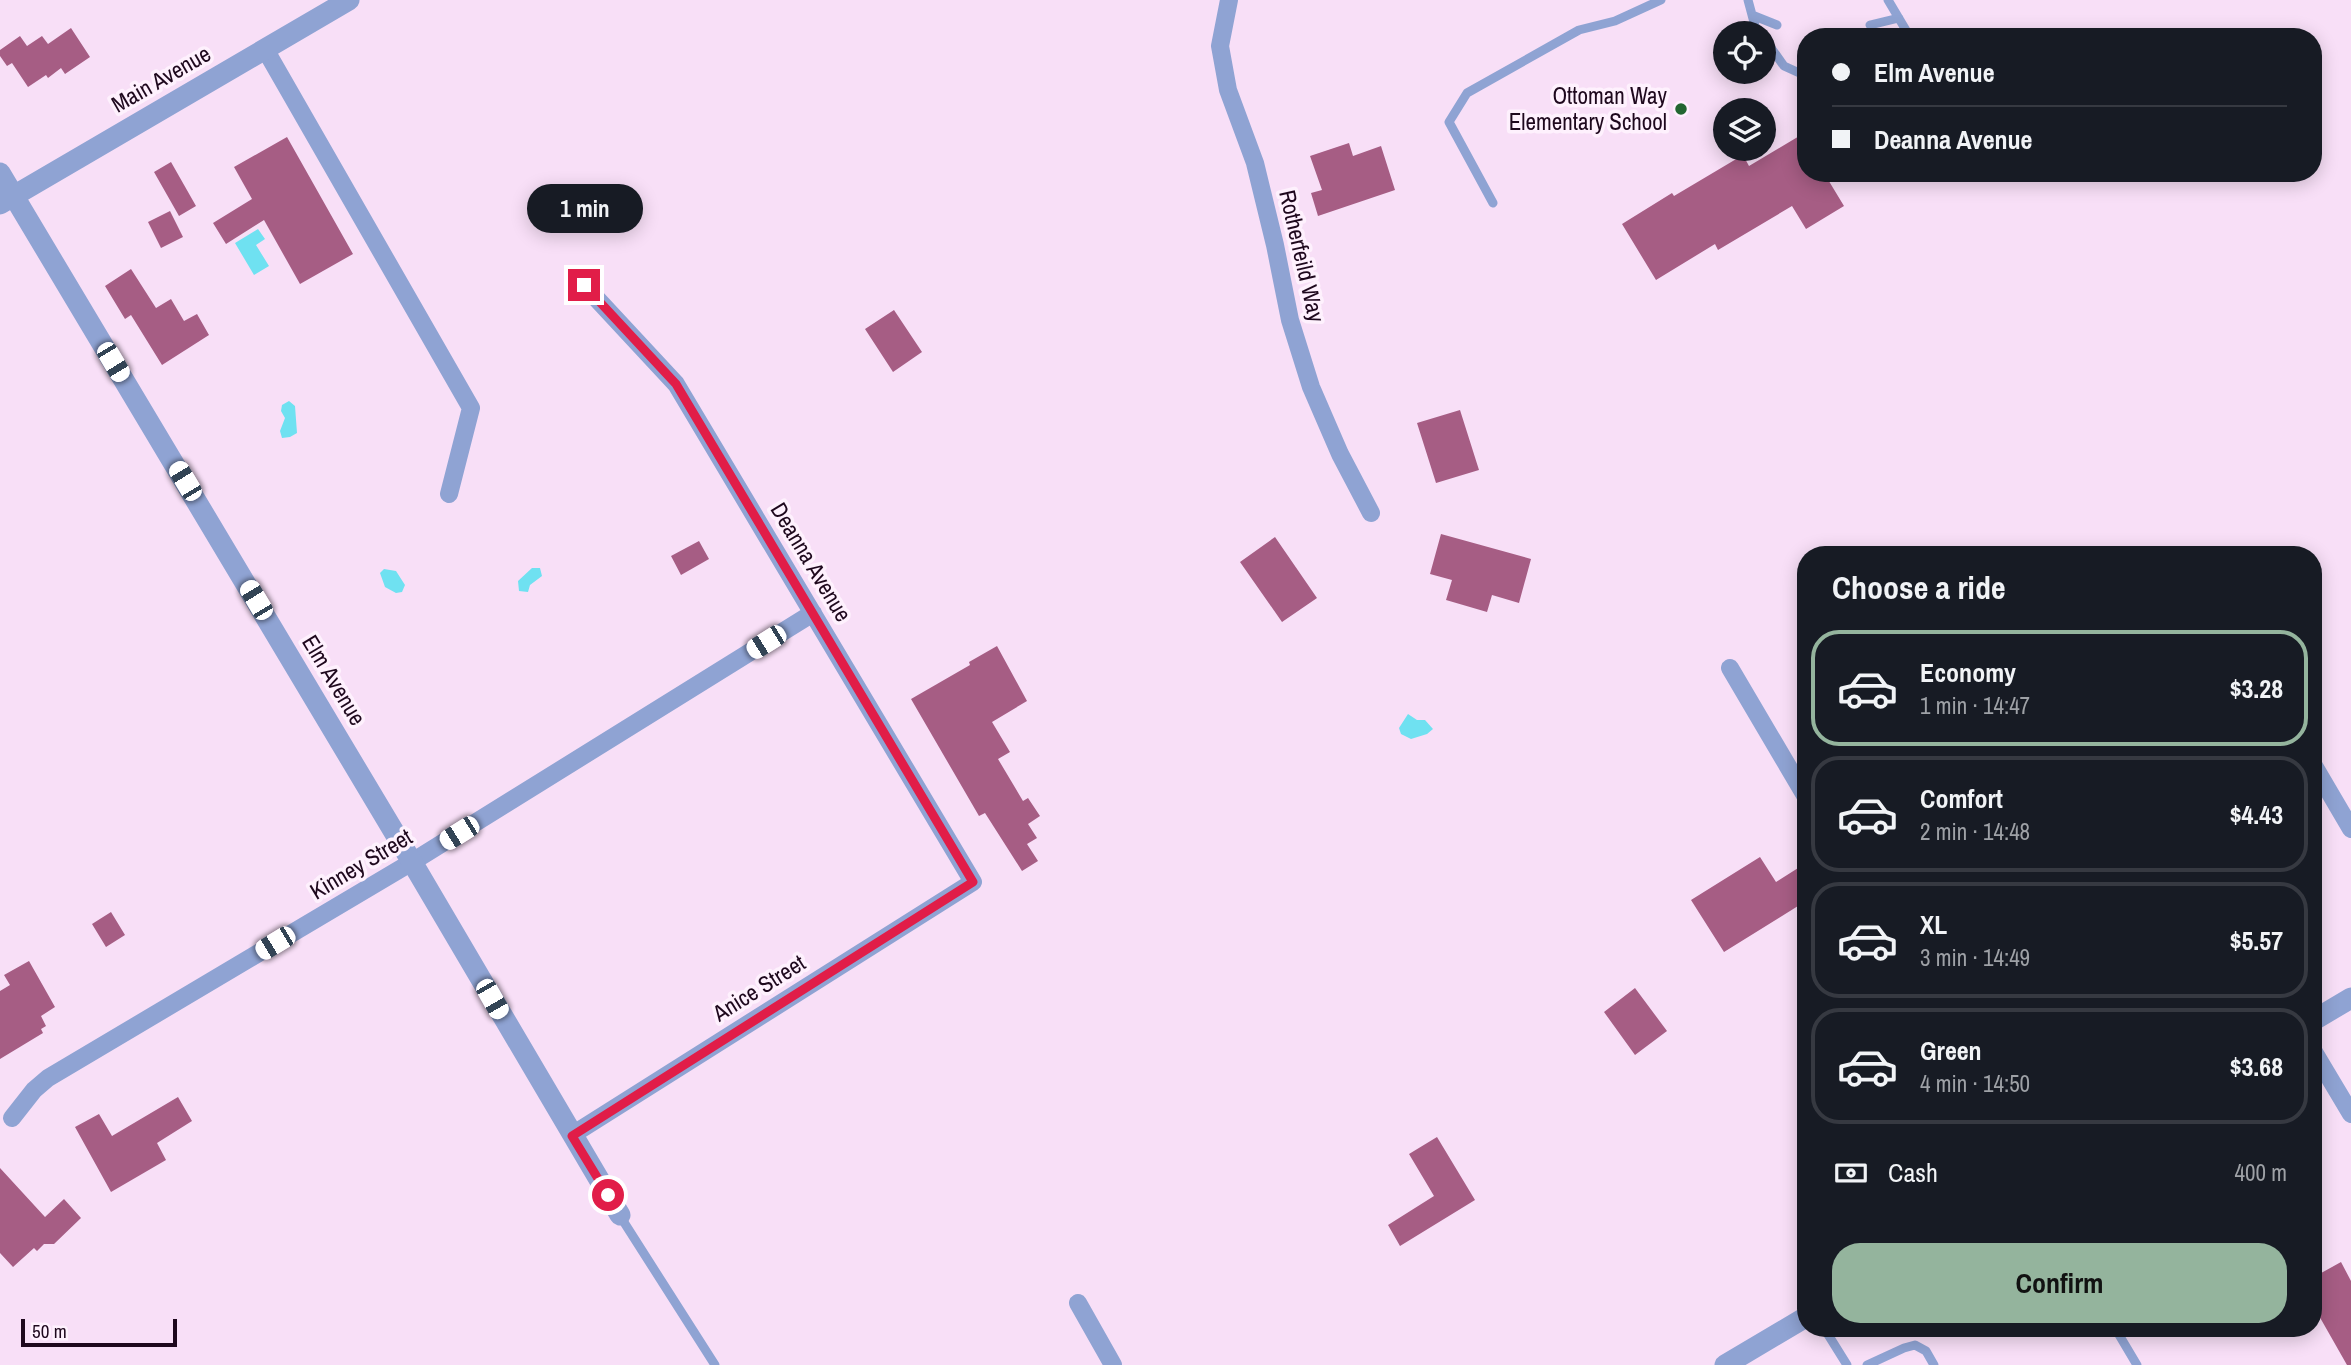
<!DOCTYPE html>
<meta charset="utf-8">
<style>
:root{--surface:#171b24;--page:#242831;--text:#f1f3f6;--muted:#9ea1a6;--line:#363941;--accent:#94b49d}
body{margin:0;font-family:"Archivo Narrow",sans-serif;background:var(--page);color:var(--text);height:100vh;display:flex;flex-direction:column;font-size:26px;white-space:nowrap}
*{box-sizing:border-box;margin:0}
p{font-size:23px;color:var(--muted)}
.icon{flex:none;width:38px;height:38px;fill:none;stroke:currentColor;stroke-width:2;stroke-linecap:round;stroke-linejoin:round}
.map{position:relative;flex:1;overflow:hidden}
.sheet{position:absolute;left:1797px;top:546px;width:525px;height:791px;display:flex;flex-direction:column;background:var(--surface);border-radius:28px;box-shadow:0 4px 18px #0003}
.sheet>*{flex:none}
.guide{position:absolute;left:1797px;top:28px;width:525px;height:154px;border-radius:28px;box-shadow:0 4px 18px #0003;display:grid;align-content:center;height:154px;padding:0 35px;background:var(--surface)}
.controls{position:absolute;left:1713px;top:21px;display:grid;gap:14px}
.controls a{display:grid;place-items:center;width:63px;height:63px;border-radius:50%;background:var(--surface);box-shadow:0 4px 18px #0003;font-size:35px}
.scale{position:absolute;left:21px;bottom:18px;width:156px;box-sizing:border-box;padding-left:7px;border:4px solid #1e081d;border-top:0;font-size:19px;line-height:24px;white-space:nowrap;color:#1e081d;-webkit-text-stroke:5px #fef1fd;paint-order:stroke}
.end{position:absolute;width:32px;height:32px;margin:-16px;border:9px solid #e11d48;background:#fff;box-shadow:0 0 0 4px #fff}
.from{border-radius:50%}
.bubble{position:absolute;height:49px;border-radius:24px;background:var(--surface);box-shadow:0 4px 18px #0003;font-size:23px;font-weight:800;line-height:49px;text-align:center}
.car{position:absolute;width:21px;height:42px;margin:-21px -10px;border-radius:9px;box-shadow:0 0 5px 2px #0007;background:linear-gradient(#fff 24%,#345 0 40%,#fff 0 76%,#345 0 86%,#fff 0)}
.guide b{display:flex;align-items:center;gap:24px;height:66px;font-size:26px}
.guide b+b{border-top:2px solid var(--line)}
.guide i{width:18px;height:18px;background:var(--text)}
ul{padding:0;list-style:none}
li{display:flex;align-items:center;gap:21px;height:116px;margin:0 14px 10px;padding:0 21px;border:4px solid var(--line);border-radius:28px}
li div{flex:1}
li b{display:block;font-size:26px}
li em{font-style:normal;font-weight:800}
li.on{border-color:var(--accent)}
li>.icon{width:63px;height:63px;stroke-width:1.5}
h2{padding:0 35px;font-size:32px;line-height:84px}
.pay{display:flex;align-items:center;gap:18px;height:77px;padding:0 35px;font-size:26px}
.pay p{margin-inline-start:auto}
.button{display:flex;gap:14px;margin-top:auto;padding:14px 35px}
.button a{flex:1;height:80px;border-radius:28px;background:var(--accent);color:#111;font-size:28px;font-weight:800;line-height:80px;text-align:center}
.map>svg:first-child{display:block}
.water{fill:#6fe1f1}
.building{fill:#a65d84}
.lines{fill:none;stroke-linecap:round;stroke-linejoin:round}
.service{stroke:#8fa3d3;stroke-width:9}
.minor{stroke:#8fa3d3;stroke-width:18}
.tertiary{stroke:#8fa3d3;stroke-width:21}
.route{stroke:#e11d48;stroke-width:9}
.poi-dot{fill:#226631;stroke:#fef1fd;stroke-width:2.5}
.labels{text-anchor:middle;stroke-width:7;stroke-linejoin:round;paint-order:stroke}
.street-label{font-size:23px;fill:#1e081d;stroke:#fef1fd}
.poi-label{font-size:23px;fill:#1e081d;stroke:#fef1fd;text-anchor:end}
</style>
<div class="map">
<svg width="2351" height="1365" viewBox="0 0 2351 1365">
<rect width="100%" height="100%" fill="#f8dff7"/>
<!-- water -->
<path class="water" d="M258,229L265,239L256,245L269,266L254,275L235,243Z
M289,401L295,406L297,433L290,437L282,438L280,431L285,418L281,411L282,405Z
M532,568H540L542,576L530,585L528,592L519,591L518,581Z
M384,569L396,571L405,585L402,592L396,593L385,587L380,573Z
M1408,714L1417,720H1425L1433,729L1427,734L1411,739L1401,734L1399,728Z"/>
<!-- building -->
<path class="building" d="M71,28L90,57L65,74L61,68L48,78L46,75L28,87L12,63L7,66L0,56V50L20,36L27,46L42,36L48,44Z
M1801,135L1806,144V173H1824L1844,206L1806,229L1792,206L1718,250L1715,244L1656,280L1622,224L1672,193L1674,196L1743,155L1749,166Z
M287,137L353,254L300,284L264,220L226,244L213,223L252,199L234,167Z
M1349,143L1353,156L1381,146L1395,190L1318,216L1311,193L1322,190L1310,156Z
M171,162L196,206L179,216L154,172Z
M170,211L183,237L161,248L148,222Z
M131,269L156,308L171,299L184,321L197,314L209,335L162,365L131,315L125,319L105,286Z
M894,310L922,352L893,372L865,329Z
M1460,410L1479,470L1436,483L1417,423Z
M1441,534L1531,559L1519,603L1492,595L1487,612L1446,600L1452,580L1430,574Z
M1275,537L1317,598L1282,622L1240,562Z
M699,541L709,559L681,575L671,556Z
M997,646L1027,701L992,722L1010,752L998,759L1023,801L1028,798L1040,816L1028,824L1037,838L1027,844L1038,861L1022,871L985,813L979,816L911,699L970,665L969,662Z
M1760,857L1776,882L1806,863V901L1724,952L1691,900Z
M111,912L125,935L106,947L92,924Z
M29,961L55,1007L41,1016L46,1026L41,1029L43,1033L0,1059V991L10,985L4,975Z
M1635,988L1667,1031L1635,1055L1604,1012Z
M178,1097L192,1121L157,1143L166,1160L111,1192L75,1127L99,1114L112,1136Z
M1437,1137L1475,1200L1400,1246L1388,1225L1434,1196L1409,1154Z
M0,1168L45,1217L64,1199L81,1218L54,1244H44L37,1251L34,1248L13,1267L0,1253Z
M2341,1262L2351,1281V1365H2347L2314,1307V1277Z"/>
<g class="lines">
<!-- service -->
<path class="service" d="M1748,0L1755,26L1760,33
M1888,0L1910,37
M1752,15L1777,25
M1870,25L1899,18
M1764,38L1784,66L1806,76
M1493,203L1449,122L1467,93L1579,30L1615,21L1661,0
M620,1216L715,1365
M1824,1328L1847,1365
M2115,1328L2137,1365
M1867,1365L1904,1348L1915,1345L1926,1351L1934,1365"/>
<!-- minor -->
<path class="minor" d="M1229,0L1220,46L1228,90L1255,163L1275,245L1290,320L1311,387L1340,454L1371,513
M265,49L471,408L449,494
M1730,668L1806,797
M2314,766L2351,829
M2314,1052L2351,1114
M12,1118L34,1090L48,1078L412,862L813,613
M572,1135L973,882L676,384L584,285
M1078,1303L1113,1365"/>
<!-- tertiary -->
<path class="tertiary" d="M0,173L412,862L620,1215
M0,204L349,0
M2314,1020L2351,998
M1725,1365L1806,1317"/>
</g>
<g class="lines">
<!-- route -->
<path class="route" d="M584,285L676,384L973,882L572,1136L608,1195"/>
</g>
<!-- markers -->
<circle class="poi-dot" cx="1681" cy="109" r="7"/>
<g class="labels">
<!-- street labels -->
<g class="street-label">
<text transform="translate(161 79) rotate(-30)" y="8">Main Avenue</text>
<text transform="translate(1302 256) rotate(77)" y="8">Rotherfeild Way</text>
<text transform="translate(811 562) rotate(59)" y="8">Deanna Avenue</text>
<text transform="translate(334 680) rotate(59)" y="8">Elm Avenue</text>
<text transform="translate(361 864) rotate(-31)" y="8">Kinney Street</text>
<text transform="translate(759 988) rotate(-32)" y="8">Anice Street</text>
</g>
<!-- poi labels -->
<g class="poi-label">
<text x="1667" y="104">Ottoman Way<tspan x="1667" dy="26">Elementary School</tspan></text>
</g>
</g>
</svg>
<div class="controls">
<a><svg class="icon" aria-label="locate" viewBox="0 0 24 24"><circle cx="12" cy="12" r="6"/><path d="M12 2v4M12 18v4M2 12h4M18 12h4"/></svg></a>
<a><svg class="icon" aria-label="layers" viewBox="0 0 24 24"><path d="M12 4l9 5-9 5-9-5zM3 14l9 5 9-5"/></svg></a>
</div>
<div class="scale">50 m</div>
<i class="end from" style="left:608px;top:1195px"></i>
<i class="end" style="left:584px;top:285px"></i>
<div class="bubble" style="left:527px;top:184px;width:116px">1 min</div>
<i class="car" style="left:113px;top:362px;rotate:149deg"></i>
<i class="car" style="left:185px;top:481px;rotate:329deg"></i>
<i class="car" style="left:256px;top:600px;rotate:329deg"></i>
<i class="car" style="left:766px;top:642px;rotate:238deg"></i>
<i class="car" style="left:459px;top:833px;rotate:238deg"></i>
<i class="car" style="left:275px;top:943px;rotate:239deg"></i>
<i class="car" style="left:492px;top:999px;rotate:150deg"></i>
<div class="guide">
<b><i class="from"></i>Elm Avenue</b>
<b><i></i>Deanna Avenue</b>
</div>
<section class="sheet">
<h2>Choose a ride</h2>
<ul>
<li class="on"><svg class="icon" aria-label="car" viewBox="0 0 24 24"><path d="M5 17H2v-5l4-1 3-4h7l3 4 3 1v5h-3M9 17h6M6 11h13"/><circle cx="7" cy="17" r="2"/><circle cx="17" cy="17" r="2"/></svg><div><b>Economy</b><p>1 min · 14:47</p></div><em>$3.28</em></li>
<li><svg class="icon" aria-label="car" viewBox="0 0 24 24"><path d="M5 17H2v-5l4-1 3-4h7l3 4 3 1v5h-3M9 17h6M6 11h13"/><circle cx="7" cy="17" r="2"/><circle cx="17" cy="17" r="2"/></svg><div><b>Comfort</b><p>2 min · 14:48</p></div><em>$4.43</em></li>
<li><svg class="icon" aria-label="car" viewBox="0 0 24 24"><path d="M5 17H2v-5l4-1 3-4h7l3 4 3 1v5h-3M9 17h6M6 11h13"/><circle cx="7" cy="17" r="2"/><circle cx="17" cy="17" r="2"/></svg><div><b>XL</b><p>3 min · 14:49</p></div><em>$5.57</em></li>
<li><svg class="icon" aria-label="car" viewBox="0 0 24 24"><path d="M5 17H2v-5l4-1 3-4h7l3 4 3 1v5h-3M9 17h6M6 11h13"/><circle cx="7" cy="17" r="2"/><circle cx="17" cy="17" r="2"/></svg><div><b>Green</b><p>4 min · 14:50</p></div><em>$3.68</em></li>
</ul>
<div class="pay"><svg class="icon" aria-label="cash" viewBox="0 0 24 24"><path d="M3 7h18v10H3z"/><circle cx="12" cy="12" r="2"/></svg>Cash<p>400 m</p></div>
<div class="button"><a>Confirm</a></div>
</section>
</div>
